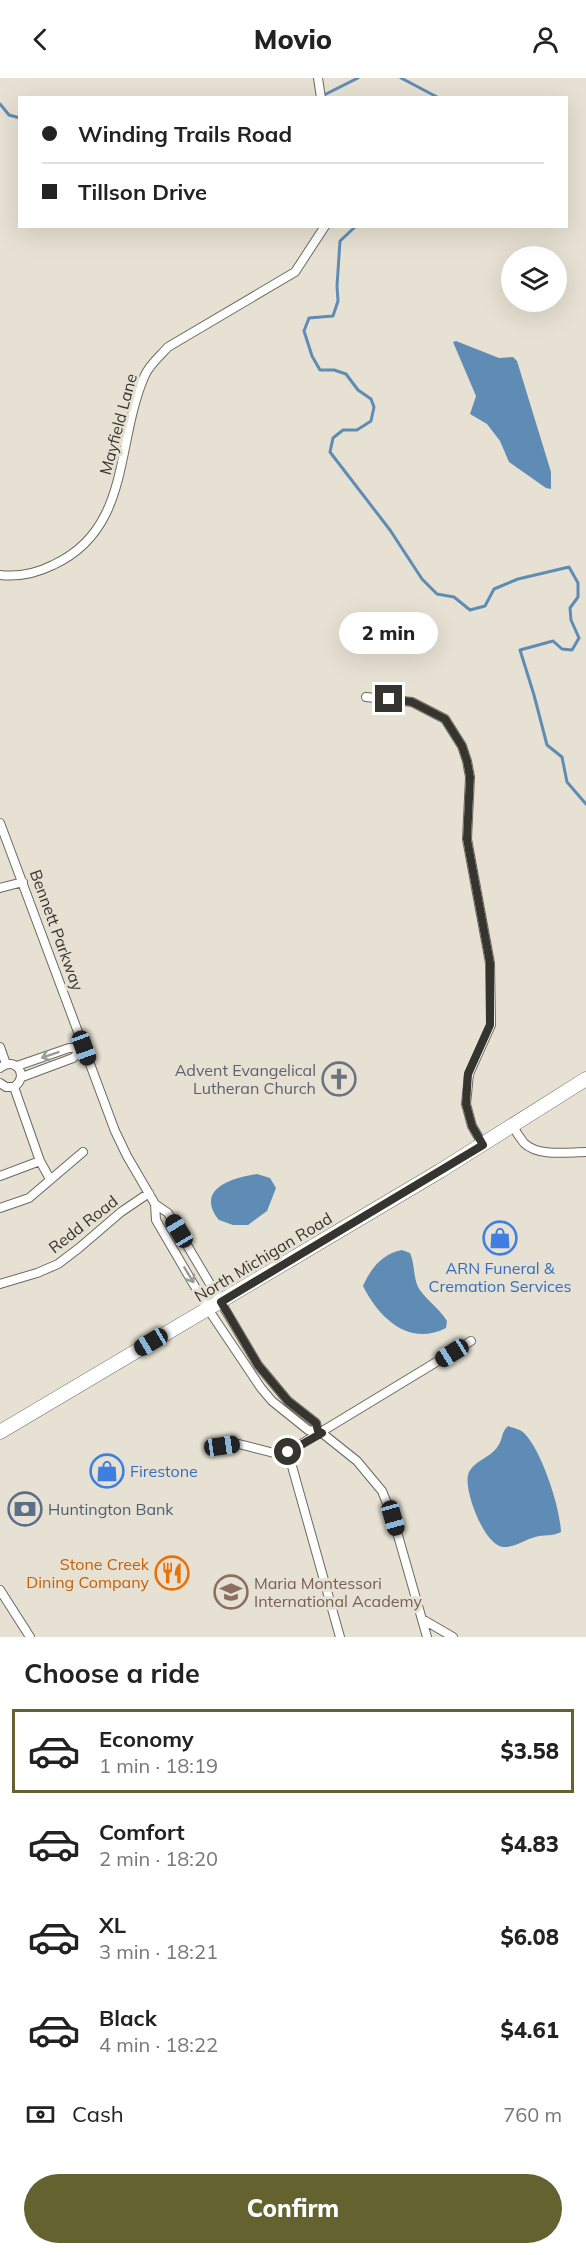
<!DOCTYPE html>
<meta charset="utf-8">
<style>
:root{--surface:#fff;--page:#f2f2f2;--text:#222;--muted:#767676;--line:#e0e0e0;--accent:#64622f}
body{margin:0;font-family:Mulish,sans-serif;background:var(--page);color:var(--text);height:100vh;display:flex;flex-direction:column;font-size:22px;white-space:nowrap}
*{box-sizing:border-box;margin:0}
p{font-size:20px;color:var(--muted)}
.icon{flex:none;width:33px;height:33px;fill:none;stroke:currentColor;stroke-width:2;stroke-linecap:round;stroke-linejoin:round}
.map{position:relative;height:1559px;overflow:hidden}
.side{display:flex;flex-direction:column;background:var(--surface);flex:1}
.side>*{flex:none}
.hud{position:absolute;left:18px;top:18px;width:550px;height:132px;border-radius:0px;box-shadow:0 6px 24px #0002;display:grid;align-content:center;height:132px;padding:0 24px;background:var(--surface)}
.fabs{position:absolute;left:501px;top:168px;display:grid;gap:12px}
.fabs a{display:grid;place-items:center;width:66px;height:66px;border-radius:50%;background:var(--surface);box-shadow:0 6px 24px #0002;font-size:30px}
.end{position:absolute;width:27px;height:27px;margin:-14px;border:8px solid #36342e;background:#fff;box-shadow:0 0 0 3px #fff}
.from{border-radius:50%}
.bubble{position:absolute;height:42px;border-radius:21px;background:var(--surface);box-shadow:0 6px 24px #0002;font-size:20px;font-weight:800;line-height:42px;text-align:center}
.car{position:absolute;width:18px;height:36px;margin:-18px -9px;border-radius:8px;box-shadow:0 0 4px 2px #0007;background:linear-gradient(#222 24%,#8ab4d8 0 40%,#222 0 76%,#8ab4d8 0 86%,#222 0)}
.hud b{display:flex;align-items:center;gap:21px;height:57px;font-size:22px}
.hud b+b{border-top:2px solid var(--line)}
.hud i{width:15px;height:15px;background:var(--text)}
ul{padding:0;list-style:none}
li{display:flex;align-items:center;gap:18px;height:84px;margin:0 12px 9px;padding:0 12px;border:3px solid transparent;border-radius:0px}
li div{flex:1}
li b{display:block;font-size:22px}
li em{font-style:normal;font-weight:800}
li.on{border-color:var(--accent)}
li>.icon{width:54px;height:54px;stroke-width:1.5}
h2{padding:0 24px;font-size:27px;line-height:72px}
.pay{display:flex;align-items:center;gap:15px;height:66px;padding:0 24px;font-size:22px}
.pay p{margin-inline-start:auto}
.primary-button{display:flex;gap:12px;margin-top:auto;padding:12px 24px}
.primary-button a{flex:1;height:69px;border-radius:36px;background:var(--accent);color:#fff;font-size:24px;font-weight:800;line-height:69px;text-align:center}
header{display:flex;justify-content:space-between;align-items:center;height:78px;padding:0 24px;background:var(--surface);font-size:27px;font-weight:800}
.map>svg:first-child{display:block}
.water{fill:#5f8cb5}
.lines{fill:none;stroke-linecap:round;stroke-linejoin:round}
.stream{stroke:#5f8cb5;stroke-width:3}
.minor-casing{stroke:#6e695c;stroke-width:10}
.primary-casing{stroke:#6e695c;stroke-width:15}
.minor{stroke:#fff;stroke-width:8}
.primary{stroke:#fff;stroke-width:14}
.oneway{stroke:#9a9a96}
.route{stroke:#36342e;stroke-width:8}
.labels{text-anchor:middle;stroke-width:6;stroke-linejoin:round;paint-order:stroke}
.street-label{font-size:16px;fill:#36342e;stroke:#e6e1d2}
.worship-label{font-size:16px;fill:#5b616d;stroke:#e6e1d2;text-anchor:end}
.shop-label{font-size:16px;fill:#366cbe;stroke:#e6e1d2}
.service-label{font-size:16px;fill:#4e5e75;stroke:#e6e1d2;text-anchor:start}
.food-label{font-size:16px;fill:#c56008;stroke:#e6e1d2;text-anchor:end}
.education-label{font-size:16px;fill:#785e54;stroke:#e6e1d2;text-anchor:start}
</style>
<header><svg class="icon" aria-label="back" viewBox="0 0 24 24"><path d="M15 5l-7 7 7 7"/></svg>Movio<svg class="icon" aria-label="person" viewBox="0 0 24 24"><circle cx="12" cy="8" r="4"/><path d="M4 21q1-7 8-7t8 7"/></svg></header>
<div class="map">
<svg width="586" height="1559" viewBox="0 0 586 1559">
<rect width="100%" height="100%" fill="#e6e1d2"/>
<!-- water -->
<path class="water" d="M456,263L499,280L513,279L517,283L551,394V411L546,410L509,384L500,363L487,346L470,336L476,318L453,264Z
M257,1096L270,1100L276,1110L267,1133L248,1147H233L219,1142C194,1111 233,1099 257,1096Z
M402,1172L410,1175C415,1186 413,1198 418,1209C423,1219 440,1231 447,1243L446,1250C409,1269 379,1240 363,1208C371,1190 382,1176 402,1172Z
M508,1348C513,1350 521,1351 525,1356C542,1374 560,1429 561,1454C553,1458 547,1457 539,1458C527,1460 515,1470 503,1469C484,1467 464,1413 468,1397C472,1383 491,1380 498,1368C503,1361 501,1354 508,1348Z"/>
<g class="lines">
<!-- stream -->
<path class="stream" d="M401,0L439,20
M322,18L358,0
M0,26L9,37L20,40
M356,148L340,163L337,208L338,223L333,238L309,240L304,253L312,278L320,292H334L346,296L358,312L371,321L374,329L371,343L357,352H343L333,360L330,374L390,452L422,501L437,516L454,519L470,532L485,528L494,511L518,501L569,489L578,505V519L570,530L571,542L579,560L572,572L562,571L553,563L520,572L534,617L547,667L562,679L567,704L586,726"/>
<defs>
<path id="minor" d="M318,0L321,20
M0,497C18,499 37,495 53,487C132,451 115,364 145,297C150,286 160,278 168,269L295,194L325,148
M366,619L412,624L445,641L462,668L467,683L470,699L467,761L490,885L491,947L469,996L466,1026L472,1048L483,1067
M0,745L115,1053L127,1078L155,1126L168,1135L258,1287L288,1323L316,1345L318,1353
M0,810L23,804
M0,969L6,986
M17,988L69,970H84
M0,990C15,977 30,998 14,1009H6L0,1005
M22,999L73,980L84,970
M14,1009L40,1083L50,1101
M513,1048C516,1054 520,1060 524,1065C538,1079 568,1074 586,1074
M0,1098L40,1083
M155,1126L156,1142L208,1231L261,1310L272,1323L308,1352L322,1355L357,1383L382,1413L393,1440L427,1559
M0,1130L29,1120L83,1074
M0,1206L37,1195L58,1186L79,1170L121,1134L149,1115
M222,1368L239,1366L278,1376L288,1374L471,1263
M288,1374L340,1559
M0,1512L30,1559
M422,1541L453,1559"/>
<path id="primary" d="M0,1354L440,1093L586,1001"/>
</defs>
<!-- minor casing -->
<use href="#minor" class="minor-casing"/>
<!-- primary casing -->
<use href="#primary" class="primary-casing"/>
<!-- minor -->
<use href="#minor" class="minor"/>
<!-- primary -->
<use href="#primary" class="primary"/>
</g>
<!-- one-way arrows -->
<defs><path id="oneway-shaft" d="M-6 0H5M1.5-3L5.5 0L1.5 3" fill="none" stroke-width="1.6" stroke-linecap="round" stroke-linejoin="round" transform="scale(1.5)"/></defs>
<g class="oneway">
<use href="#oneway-shaft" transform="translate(50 977) rotate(161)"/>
<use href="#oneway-shaft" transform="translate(189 1197) rotate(59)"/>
</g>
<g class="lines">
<!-- route -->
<path class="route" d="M288,1374L322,1355L318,1353L316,1345L288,1323L258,1287L221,1224L483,1067L472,1048L466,1026L468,996L490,947V885L467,761L470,699L467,683L462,668L445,641L412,624L389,621"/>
</g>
<!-- icons -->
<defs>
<symbol id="church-ring" viewBox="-11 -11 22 22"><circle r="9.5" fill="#e6e1d2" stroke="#6b7280" stroke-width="1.5"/><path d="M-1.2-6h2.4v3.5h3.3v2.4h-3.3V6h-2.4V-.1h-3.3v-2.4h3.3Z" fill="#6b7280"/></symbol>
<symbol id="shop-ring" viewBox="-11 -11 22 22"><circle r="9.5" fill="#e6e1d2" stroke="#3f7fe0" stroke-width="1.5"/><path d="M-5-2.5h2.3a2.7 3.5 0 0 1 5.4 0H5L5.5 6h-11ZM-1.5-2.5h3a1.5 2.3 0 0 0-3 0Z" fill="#3f7fe0"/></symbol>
<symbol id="bank-ring" viewBox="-11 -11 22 22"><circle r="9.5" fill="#e6e1d2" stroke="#5c6f8a" stroke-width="1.5"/><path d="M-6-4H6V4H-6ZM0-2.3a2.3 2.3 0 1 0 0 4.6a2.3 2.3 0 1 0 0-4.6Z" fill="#5c6f8a"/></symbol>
<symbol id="restaurant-ring" viewBox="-11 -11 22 22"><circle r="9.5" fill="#e6e1d2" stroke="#e8710a" stroke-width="1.5"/><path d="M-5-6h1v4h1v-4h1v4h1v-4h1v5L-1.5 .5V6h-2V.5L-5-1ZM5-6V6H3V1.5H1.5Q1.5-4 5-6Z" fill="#e8710a"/></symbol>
<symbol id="school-ring" viewBox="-11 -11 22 22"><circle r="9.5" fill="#e6e1d2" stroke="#8d6e63" stroke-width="1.5"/><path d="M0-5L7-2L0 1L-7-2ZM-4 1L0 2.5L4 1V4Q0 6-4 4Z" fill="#8d6e63"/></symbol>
</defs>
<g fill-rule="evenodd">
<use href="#church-ring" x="320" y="982" width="38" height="38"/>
<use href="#shop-ring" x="481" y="1141" width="38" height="38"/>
<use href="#shop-ring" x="88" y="1374" width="38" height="38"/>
<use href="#bank-ring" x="6" y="1412" width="38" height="38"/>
<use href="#restaurant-ring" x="153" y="1476" width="38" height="38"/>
<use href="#school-ring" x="212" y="1495" width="38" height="38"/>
</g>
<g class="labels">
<!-- street labels -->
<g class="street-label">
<text transform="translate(118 346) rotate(-75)" y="6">Mayfield Lane</text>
<text transform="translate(57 852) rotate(70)" y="6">Bennett Parkway</text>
<text transform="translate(83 1146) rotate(-38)" y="6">Redd Road</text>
<text transform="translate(263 1179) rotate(-31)" y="6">North Michigan Road</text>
</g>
<!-- worship labels -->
<g class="worship-label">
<text x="316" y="998">Advent Evangelical<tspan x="316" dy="18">Lutheran Church</tspan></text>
</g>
<!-- shop labels -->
<g class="shop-label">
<text x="500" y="1196">ARN Funeral &amp;<tspan x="500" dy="18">Cremation Services</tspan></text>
<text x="130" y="1399" text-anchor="start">Firestone</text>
</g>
<!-- service labels -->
<g class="service-label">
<text x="48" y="1437">Huntington Bank</text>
</g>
<!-- food labels -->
<g class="food-label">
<text x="149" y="1492">Stone Creek<tspan x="149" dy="18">Dining Company</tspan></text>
</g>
<!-- education labels -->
<g class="education-label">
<text x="254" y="1511">Maria Montessori<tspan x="254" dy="18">International Academy</tspan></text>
</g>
</g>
</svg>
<div class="fabs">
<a><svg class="icon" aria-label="layers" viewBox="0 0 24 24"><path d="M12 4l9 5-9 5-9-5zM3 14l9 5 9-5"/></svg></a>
</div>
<i class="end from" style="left:288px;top:1374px"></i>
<i class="end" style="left:389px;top:621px"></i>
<div class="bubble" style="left:339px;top:534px;width:99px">2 min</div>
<i class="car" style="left:84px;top:970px;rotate:160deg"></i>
<i class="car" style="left:179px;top:1153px;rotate:329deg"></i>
<i class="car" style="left:151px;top:1264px;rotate:239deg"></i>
<i class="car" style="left:452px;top:1275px;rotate:238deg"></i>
<i class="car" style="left:222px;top:1368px;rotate:82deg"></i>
<i class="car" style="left:393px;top:1440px;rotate:164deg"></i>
<div class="hud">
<b><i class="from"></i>Winding Trails Road</b>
<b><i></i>Tillson Drive</b>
</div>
</div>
<section class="side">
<h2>Choose a ride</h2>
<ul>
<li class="on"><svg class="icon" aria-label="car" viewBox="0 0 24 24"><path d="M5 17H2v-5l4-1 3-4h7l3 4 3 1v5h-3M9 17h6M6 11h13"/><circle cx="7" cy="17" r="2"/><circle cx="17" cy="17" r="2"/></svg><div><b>Economy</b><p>1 min · 18:19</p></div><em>$3.58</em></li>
<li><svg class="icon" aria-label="car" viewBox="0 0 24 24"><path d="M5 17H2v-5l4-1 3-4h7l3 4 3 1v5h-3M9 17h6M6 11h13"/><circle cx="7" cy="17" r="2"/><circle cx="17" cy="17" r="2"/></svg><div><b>Comfort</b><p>2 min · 18:20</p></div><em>$4.83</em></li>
<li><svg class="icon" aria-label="car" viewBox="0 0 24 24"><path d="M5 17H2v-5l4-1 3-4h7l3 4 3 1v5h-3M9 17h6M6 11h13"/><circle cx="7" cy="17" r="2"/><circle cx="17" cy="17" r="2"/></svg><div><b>XL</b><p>3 min · 18:21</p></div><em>$6.08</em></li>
<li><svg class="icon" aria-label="car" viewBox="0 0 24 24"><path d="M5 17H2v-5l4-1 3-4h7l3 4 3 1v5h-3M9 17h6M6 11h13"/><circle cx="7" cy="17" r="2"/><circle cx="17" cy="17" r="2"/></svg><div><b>Black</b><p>4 min · 18:22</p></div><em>$4.61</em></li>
</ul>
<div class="pay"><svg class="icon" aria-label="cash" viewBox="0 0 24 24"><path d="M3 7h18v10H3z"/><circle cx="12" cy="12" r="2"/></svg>Cash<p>760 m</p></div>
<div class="primary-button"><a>Confirm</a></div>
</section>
